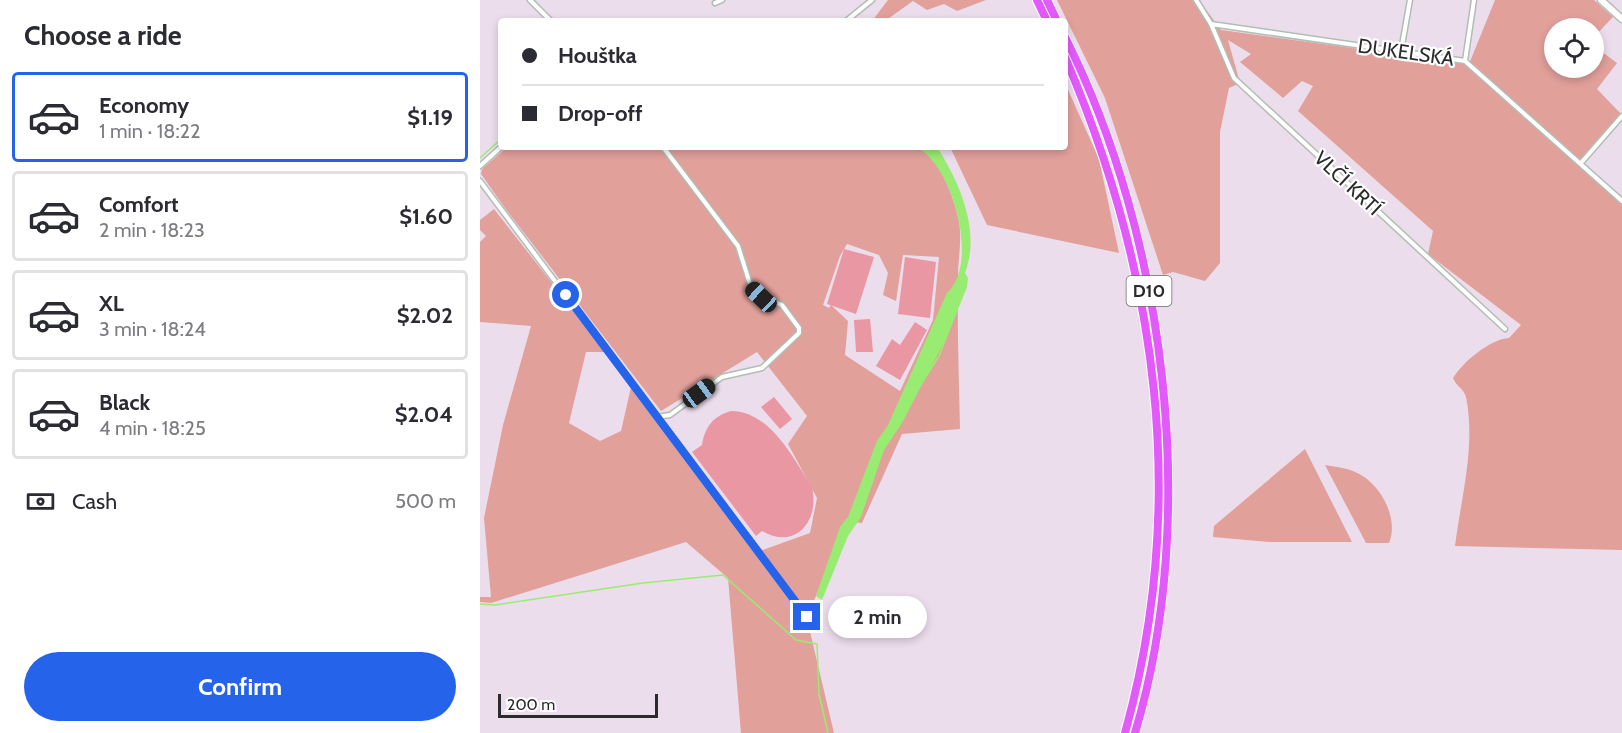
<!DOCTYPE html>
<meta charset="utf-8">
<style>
:root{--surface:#fff;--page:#f7f7f7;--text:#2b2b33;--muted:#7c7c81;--line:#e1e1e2;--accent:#2563eb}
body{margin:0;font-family:Cabin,sans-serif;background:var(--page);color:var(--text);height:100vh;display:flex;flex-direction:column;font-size:22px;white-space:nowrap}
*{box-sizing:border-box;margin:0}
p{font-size:20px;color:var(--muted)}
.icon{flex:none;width:33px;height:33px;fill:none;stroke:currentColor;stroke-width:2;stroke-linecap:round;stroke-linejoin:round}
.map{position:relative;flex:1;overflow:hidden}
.panel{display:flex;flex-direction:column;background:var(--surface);width:480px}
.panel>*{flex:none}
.banner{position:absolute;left:18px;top:18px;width:570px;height:132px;border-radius:6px;box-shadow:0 3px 9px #0003;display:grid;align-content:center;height:132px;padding:0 24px;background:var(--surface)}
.tools{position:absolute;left:1064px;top:18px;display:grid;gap:12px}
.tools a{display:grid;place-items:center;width:60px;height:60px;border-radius:50%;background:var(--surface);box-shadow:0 3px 9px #0003;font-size:30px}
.scale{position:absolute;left:18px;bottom:15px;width:160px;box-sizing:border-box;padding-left:6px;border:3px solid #2b2b2b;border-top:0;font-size:16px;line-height:21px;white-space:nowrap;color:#2b2b2b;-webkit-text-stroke:4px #fff;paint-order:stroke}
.end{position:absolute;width:27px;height:27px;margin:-14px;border:8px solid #2563eb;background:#fff;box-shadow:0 0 0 3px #fff}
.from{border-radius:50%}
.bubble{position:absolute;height:42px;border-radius:21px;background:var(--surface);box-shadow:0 3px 9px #0003;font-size:20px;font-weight:700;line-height:42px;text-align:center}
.car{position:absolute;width:18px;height:36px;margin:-18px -9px;border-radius:8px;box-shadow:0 0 4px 2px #0007;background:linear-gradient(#222 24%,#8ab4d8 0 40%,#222 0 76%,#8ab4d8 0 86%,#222 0)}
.banner b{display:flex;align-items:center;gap:21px;height:57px;font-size:22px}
.banner b+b{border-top:2px solid var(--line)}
.banner i{width:15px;height:15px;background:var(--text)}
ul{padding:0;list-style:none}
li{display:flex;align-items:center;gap:18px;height:90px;margin:0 12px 9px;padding:0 12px;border:3px solid var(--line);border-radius:6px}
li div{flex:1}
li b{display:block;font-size:22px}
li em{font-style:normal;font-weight:700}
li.on{border-color:var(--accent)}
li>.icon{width:54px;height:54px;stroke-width:1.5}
h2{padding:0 24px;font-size:27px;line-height:72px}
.pay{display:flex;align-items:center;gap:15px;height:66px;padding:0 24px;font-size:22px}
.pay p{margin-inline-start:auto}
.cta{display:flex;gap:12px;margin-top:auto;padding:12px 24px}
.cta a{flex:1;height:69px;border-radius:36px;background:var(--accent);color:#fff;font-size:24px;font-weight:700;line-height:69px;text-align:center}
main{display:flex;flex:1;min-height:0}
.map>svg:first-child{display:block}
.green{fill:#e2a09b;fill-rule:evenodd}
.pitch{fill:#e997a3}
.water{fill:#99ec72}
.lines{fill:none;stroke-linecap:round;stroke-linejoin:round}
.stream{stroke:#99ec72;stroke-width:1.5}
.street-casing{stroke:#b1beb4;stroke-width:7}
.secondary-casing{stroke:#b1beb4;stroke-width:9}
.highway-casing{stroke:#fff;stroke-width:10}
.street{stroke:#fff;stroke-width:4}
.secondary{stroke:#fff;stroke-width:6}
.highway{stroke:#e35afb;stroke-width:8}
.route{stroke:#2563eb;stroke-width:8}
.labels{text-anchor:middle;stroke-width:4.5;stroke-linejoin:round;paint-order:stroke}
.shield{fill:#fff;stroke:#6b6b6b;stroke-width:1.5}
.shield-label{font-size:18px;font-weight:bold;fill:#2b2b2b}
.street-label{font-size:20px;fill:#2b2b2b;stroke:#fff}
</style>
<main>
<section class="panel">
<h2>Choose a ride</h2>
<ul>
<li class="on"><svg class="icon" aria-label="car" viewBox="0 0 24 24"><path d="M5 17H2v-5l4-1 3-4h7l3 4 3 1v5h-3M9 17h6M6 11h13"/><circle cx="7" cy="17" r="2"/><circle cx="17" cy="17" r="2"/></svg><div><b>Economy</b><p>1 min · 18:22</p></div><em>$1.19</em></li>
<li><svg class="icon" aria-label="car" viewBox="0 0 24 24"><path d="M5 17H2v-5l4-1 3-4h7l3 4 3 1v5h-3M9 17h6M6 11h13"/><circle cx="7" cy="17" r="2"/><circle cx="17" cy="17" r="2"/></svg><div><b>Comfort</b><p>2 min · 18:23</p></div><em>$1.60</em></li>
<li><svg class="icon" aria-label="car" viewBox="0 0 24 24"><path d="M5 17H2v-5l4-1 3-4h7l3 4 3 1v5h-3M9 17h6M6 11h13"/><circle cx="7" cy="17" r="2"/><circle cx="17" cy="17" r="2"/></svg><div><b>XL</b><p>3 min · 18:24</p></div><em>$2.02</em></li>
<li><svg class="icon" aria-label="car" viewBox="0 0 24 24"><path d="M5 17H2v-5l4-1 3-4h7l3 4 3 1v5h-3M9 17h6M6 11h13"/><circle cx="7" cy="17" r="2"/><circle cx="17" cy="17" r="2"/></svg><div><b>Black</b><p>4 min · 18:25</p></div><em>$2.04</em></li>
</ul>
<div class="pay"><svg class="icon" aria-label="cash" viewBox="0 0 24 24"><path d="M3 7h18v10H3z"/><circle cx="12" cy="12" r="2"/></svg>Cash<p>500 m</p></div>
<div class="cta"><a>Confirm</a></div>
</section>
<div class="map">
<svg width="1142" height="733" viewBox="0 0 1142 733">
<rect width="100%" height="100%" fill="#ecddec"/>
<!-- green -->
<path class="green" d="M408,0H506L477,11L464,4L447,10L433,1L405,21H392Z
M577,0H719L741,30L989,64L1015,0H1114L1133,17L1113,38V28H1074V68H1113V45L1137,63L1117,89L1142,115L1096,164L1142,202V550L975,546C981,498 996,446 986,397C984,389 976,386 973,378C983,362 1010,339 1029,338L1041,325L948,254L953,231L818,111L833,86L822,81L803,98L760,62L771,54L748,40L760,83L749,88L740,132V263L725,281L693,272L683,275L625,98Z
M585,83L619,159L639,253L507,225L470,147H585Z
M27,147H437C459,158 473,194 478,217C483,238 478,256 478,276C477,327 479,378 480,429L422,434L382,523L365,521L327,619L354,733H261L248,578L206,542L11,603L0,602V597H11L4,518L23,425L51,326L0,322V242L6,236L0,230V220L14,209L126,352H106L89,423L120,441L141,431L151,387L280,551L330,533L337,498L308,444L327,416L277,352L181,411L25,208L1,174L2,169ZM367,244L399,255L408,273L403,295L416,301L423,255L459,257L453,320L420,391L365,355L368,321L351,305L349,308L343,305L360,256Z
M825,449L872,542H789L733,537L734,526Z
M845,465C857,467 870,468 881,475C902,487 919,520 909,543H886Z"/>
<!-- pitch -->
<path class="pitch" d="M364,249L394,257L376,314L347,304Z
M425,257L456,262L450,318L418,314Z
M390,319L393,352H376L374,320Z
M435,322L447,330L420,380L396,366L412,339L420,345Z
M294,397L312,419L300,429L281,407Z
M251,411C290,411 313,458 332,487C340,520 316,551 282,531L276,536L212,452L222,445C225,427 233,416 251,411Z"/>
<!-- water -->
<path class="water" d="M436,147H457C480,183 501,231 485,273L488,278L487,287L463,344L422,423L404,450L381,517L368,536L342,600L336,596L360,527L368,517L397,441L408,425L467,293C500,264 473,164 436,147Z"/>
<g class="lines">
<!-- stream -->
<path class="stream" d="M0,158L21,139
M440,386L459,356L486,287
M0,604L15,605L163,583L243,575L316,640L337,644L339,694L348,733"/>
<defs>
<path id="street" d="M50,0L71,21
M716,0L731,24L754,78L1025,329
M235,3L242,0
M366,21L392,0
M731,24L985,61L1142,201
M921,51L930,0
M985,61L994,0
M1101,163L1142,116
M0,166L21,147
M0,181L327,617
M177,417L190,415L242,377L282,368L319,333V328L302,305L281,297L271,287L258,246L183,147"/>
<path id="secondary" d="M1121,0L1142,19"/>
<path id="highway" d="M557,0L567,21
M567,0L577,21
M585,37C686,238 720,516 655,733
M585,57C678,274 709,503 645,733"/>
</defs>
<!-- street casing -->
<use href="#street" class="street-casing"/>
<!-- secondary casing -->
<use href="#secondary" class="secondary-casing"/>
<!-- highway casing -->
<use href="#highway" class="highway-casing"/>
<!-- street -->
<use href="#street" class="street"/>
<!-- secondary -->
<use href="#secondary" class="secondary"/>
<!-- highway -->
<use href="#highway" class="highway"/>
</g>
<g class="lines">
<!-- route -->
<path class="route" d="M86,295L327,617"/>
</g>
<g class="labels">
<!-- shield labels -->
<rect class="shield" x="646.5" y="276" width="45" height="30" rx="4.5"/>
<g class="shield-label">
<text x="669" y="297">D10</text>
</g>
<!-- street labels -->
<g class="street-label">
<text transform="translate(926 52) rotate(8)" y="7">DUKELSKÁ</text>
<text transform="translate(868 183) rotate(43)" y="7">VLČÍ KRTÍ</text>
</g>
</g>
</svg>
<div class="tools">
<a><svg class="icon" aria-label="locate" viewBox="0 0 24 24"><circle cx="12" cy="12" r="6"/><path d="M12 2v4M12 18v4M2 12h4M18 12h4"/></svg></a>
</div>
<div class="scale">200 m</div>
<i class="end from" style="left:86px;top:295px"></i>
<i class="end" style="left:327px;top:617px"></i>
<div class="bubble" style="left:348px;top:596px;width:99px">2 min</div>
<i class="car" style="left:281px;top:297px;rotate:313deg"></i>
<i class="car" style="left:219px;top:393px;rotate:54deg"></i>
<div class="banner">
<b><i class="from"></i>Houštka</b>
<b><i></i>Drop-off</b>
</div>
</div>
</main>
